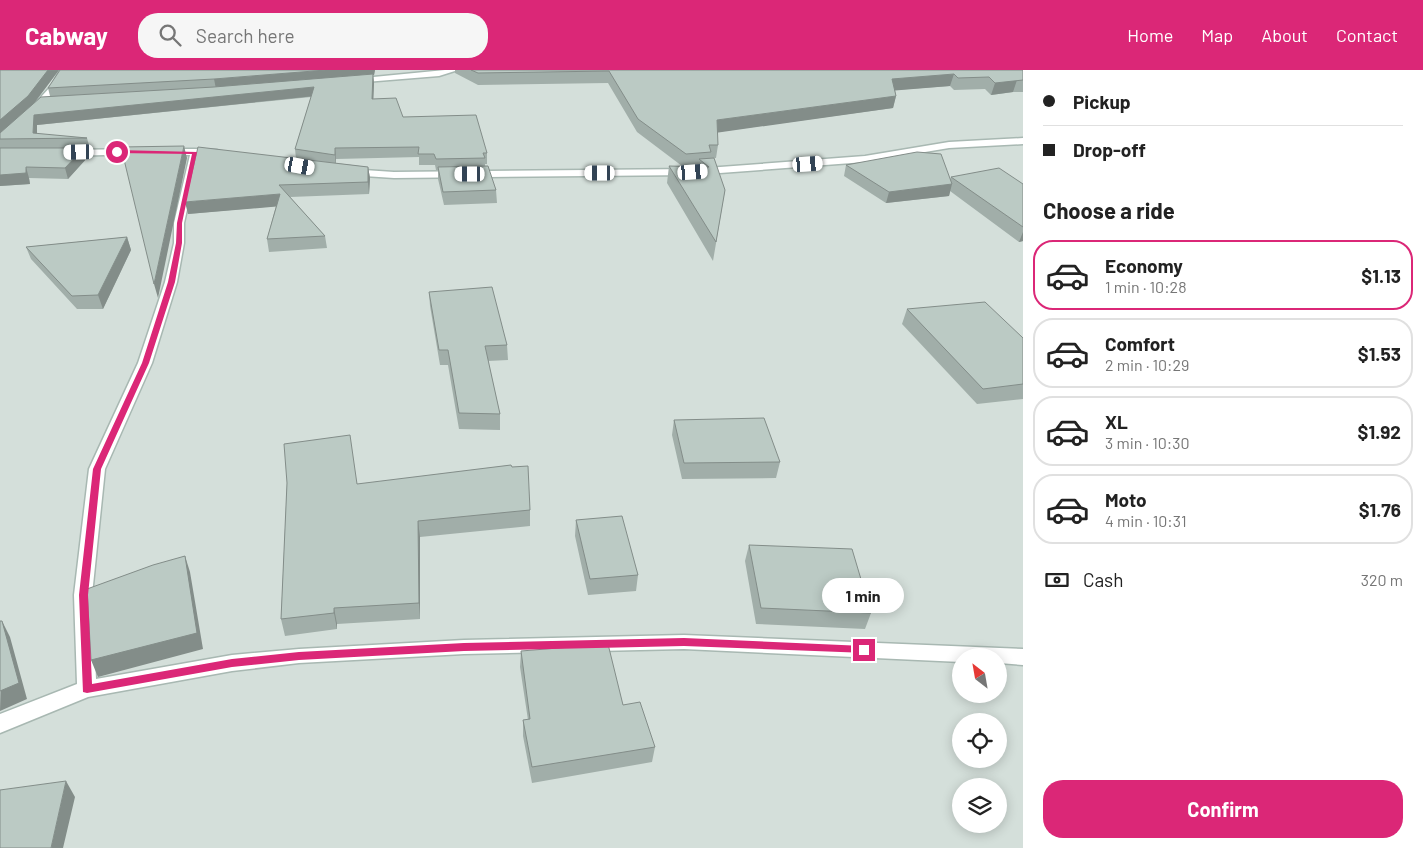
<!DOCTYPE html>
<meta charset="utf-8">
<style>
:root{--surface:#fff;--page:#f6f6f6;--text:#222;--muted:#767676;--line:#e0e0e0;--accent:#db2777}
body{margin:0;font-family:Barlow,sans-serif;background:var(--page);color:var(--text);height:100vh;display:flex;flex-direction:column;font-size:19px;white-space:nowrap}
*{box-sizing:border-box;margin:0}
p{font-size:16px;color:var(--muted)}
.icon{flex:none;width:28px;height:28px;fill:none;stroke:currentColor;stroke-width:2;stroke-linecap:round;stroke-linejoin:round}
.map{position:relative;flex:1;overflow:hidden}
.side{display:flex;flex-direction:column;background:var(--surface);width:400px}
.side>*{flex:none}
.top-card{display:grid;align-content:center;height:110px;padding:0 20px;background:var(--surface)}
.needle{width:32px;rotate:329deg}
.buttons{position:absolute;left:952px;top:578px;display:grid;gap:10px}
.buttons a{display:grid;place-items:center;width:55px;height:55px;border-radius:50%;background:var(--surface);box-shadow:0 2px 12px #0003;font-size:25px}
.end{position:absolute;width:22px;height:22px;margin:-11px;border:6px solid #db2777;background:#fff;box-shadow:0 0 0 2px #fff}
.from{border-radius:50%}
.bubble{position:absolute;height:35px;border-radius:18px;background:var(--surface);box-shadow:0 2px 12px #0003;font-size:16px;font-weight:700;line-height:35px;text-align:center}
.car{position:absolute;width:15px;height:30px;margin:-15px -8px;border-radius:6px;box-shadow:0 0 4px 1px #0007;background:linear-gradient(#fff 24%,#345 0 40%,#fff 0 76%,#345 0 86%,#fff 0)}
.top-card b{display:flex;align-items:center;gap:18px;height:48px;font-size:19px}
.top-card b+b{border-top:1px solid var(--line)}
.top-card i{width:12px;height:12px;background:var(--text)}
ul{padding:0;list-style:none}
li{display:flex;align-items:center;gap:15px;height:70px;margin:0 10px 8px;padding:0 10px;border:2px solid var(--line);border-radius:20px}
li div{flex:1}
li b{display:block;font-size:19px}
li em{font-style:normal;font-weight:700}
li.selected{border-color:var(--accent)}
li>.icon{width:45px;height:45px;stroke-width:1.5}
h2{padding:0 20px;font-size:22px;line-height:60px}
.pay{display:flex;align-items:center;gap:12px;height:55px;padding:0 20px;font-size:19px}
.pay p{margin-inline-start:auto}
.cta{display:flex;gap:10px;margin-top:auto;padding:10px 20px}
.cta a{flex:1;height:58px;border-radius:20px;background:var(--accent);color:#fff;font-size:20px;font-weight:700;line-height:58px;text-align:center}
header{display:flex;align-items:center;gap:30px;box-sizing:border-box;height:70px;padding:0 25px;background:var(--accent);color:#fff}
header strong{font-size:24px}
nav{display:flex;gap:28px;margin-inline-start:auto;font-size:18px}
.search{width:350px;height:45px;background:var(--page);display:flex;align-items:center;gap:12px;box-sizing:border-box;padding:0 18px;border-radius:20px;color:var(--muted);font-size:19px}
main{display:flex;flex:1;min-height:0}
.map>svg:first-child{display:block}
.built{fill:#d4dfda;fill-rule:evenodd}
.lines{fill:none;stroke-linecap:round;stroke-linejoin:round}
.street-casing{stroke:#a8b8b2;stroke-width:3}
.street{fill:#fff;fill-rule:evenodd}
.wall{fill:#a1aea9}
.shaded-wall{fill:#838d89}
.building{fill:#bbcac4;stroke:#838d89}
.route{fill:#db2777}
</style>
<header>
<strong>Cabway</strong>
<div class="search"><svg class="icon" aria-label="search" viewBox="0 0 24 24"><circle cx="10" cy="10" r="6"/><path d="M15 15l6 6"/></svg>Search here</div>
<nav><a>Home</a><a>Map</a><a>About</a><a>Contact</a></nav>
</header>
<main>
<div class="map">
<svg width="1023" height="778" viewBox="0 0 1023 778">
<rect width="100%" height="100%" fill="#e6efeb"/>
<!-- built -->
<path class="built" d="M0,0H1023V778H0ZM961,586H999V624H961ZM961,651H999V689H961ZM961,716H999V754H961Z"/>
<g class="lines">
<defs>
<path id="street" d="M60,0H68L58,18L36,43H30V39L52,15Z
M445,0H458L439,6L353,13L349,11L353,9Z
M1023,68V74L949,78L865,92L693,105L394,108L349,105L344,102L349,99L394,102L693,99L865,86L949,72Z
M142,79L147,82L145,84L65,86L60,83L65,80Z
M195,79L217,80L222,83L217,86L199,85L184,153V173L177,212L152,293L105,399L92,525L96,609L232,585L299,579L464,570L684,565L1023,579V595L999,593V586H961V592L684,579L464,584L299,593L232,601L88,627L0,663V644L77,614L74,525L89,399L138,293L165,212L174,173V153L190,85H165L160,82L165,79Z"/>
</defs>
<!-- street casing -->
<use href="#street" class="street-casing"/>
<!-- street -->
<use href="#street" class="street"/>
</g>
<!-- wall -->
<path class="wall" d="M0,0H59L34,33L50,26L48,18L60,0H375L374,5H373L374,13L373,29L403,47L487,83V94H485V96L496,120L497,133L444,135L438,109V100H436L435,95H419V87L336,89V93L368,97L370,108L369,124L290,127L325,166L327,178L269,182L267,169L276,136L188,144L296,89L295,79L311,27L37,55V64L87,68L90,79H85L87,88L68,109L29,108L30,114L0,116Z
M455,0H1023V22H1013L991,25L985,19L954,20L950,16L895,20L896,26L893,38L717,62L718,75L716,88H710L725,120L713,191L667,113L669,96H682L637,62L608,13L478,15L455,3Z
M846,95L950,109L951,107L1023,114V171L1019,172L950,121L949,126L886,133L844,106Z
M127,167L131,180L103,239H77L31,189L26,177Z
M429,222L507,275L508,290L488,291L500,344V360L459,359L448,295H440L430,236Z
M907,239L1023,268V329L977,334L902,254Z
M674,350L780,392L776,408L682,409L672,365Z
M287,413L357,414L530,440V456L420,467V549L337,554V559L285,566L281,549Z
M576,450L638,505L636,521L588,525L575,466Z
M749,475L871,543L865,559L756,554L745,491Z
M521,581L623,635L655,677L652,692L532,713L523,666V650H528L520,597Z"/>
<!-- shaded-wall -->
<path class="shaded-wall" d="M48,0H59L32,36L0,64V50Z
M326,0H375L374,5H373L374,13L373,39L372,29L373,5L216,19L214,9Z
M954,4L950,16L889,21L892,9Z
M1017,10L1013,22L991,25L995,13Z
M314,17L315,26L37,55V68L33,63L34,45Z
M896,26L893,38L715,63L717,50Z
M184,76L187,88L158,228L154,214Z
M84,78L87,88L68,109L65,98Z
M335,78L336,89V96L335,85Z
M26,97L29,108L30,114L0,116V105Z
M368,97L370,108L369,124L368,112Z
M952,114L949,126L886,133L889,122Z
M280,124L282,136L188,144L185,132Z
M1023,162V171L1019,172Z
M127,167L131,180L103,239L98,225Z
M418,451L420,467V549L419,533Z
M185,486L190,502L203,579L98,607L91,590Z
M334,538L337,554V559L334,543Z
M2,551L10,567L27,629L0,641Z
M66,711L75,727L63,778H51Z"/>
<!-- building -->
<path class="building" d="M0,0H48L28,26L0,50Z
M60,0H326L214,9L48,18Z
M471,0H1023V10L995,13L989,7L958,8L954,4L892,9L896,26L717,50L718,75H709L711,82L686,84L638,49L609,1L478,3Z
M373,4L372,29L396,28L403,47L476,45L487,83H483L485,88L436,89L434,84H418L419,77L335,78V85L295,79L314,17L34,45L33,63L87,68L0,69V63L41,27L214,17Z
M184,76L154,214L121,77Z
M198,77L368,97V112L279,115L325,166L267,169L280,124L185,132Z
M0,78H84L65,98L26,97V103L0,105Z
M917,82L941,84L952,114L889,122L846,95Z
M714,88L725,120L716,172L669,96L709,97L699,89Z
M488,96L496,120L443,122L438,97Z
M999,98L1023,114V157L951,107Z
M127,167L98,225L72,226L26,177Z
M492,217L507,275L485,276L500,344L459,343L448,280H439L429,222Z
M985,232L1023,268V314L983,319L907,239Z
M764,348L780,392L684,393L674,350Z
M350,365L357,414L511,395L512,397L528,396L530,440L418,451L419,533L334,538V543L281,549L287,413L284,374Z
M622,446L638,505L590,509L576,450Z
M749,475L852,479L871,543L761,538Z
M185,486L197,563L91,590L87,519L153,495Z
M0,551H2L19,613L0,621Z
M608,574L623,635L640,632L655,677L532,697L523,650L530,649L521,581Z
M66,711L51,778H0V720Z"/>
<!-- route -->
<path class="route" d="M117,80L197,82L182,153V173L175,212L149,293L101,399L88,525L92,614L232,589L299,582L464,573L684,568L864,576L869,580L867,583L684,576L464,581L299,590L232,597L87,623L83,622L79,525L93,399L142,293L168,212L176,173L177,153L192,84L115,83Z"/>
</svg>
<div class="buttons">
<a><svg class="needle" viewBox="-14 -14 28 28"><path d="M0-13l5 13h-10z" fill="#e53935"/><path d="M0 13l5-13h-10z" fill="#767676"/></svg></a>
<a><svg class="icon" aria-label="locate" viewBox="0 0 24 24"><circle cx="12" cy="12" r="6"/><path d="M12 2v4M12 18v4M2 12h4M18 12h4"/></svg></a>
<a><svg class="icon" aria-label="layers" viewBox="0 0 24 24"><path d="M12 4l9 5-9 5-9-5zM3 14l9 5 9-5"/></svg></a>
</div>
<i class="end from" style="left:117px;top:82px"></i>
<i class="end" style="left:864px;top:580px"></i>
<div class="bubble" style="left:822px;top:508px;width:82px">1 min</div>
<i class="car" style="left:79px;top:82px;rotate:269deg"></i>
<i class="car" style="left:808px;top:94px;rotate:86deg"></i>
<i class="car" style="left:300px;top:96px;rotate:100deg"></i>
<i class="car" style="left:693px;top:102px;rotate:86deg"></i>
<i class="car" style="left:600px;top:103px;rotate:270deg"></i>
<i class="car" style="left:470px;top:104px;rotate:270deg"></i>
</div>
<section class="side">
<div class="top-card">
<b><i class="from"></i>Pickup</b>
<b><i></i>Drop-off</b>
</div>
<h2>Choose a ride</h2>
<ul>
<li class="selected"><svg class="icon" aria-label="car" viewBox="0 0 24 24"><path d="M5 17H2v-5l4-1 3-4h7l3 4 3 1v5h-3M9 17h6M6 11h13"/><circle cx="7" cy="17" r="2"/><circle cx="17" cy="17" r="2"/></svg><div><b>Economy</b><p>1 min · 10:28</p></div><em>$1.13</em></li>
<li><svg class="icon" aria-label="car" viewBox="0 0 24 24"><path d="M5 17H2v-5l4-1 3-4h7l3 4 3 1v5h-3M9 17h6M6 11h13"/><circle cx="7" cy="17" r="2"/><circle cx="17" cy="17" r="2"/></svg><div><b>Comfort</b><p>2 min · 10:29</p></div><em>$1.53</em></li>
<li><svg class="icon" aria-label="car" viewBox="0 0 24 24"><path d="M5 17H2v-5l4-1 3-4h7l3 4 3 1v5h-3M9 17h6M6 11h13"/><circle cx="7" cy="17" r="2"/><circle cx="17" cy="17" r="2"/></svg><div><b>XL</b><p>3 min · 10:30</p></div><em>$1.92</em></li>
<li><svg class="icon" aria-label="car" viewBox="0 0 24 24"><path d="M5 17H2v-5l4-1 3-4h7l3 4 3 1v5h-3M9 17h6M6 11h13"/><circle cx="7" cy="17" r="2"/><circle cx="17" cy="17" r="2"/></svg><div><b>Moto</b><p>4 min · 10:31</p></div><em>$1.76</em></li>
</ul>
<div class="pay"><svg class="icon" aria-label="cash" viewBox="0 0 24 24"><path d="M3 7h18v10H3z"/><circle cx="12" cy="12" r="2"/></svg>Cash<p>320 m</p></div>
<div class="cta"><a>Confirm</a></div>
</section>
</main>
